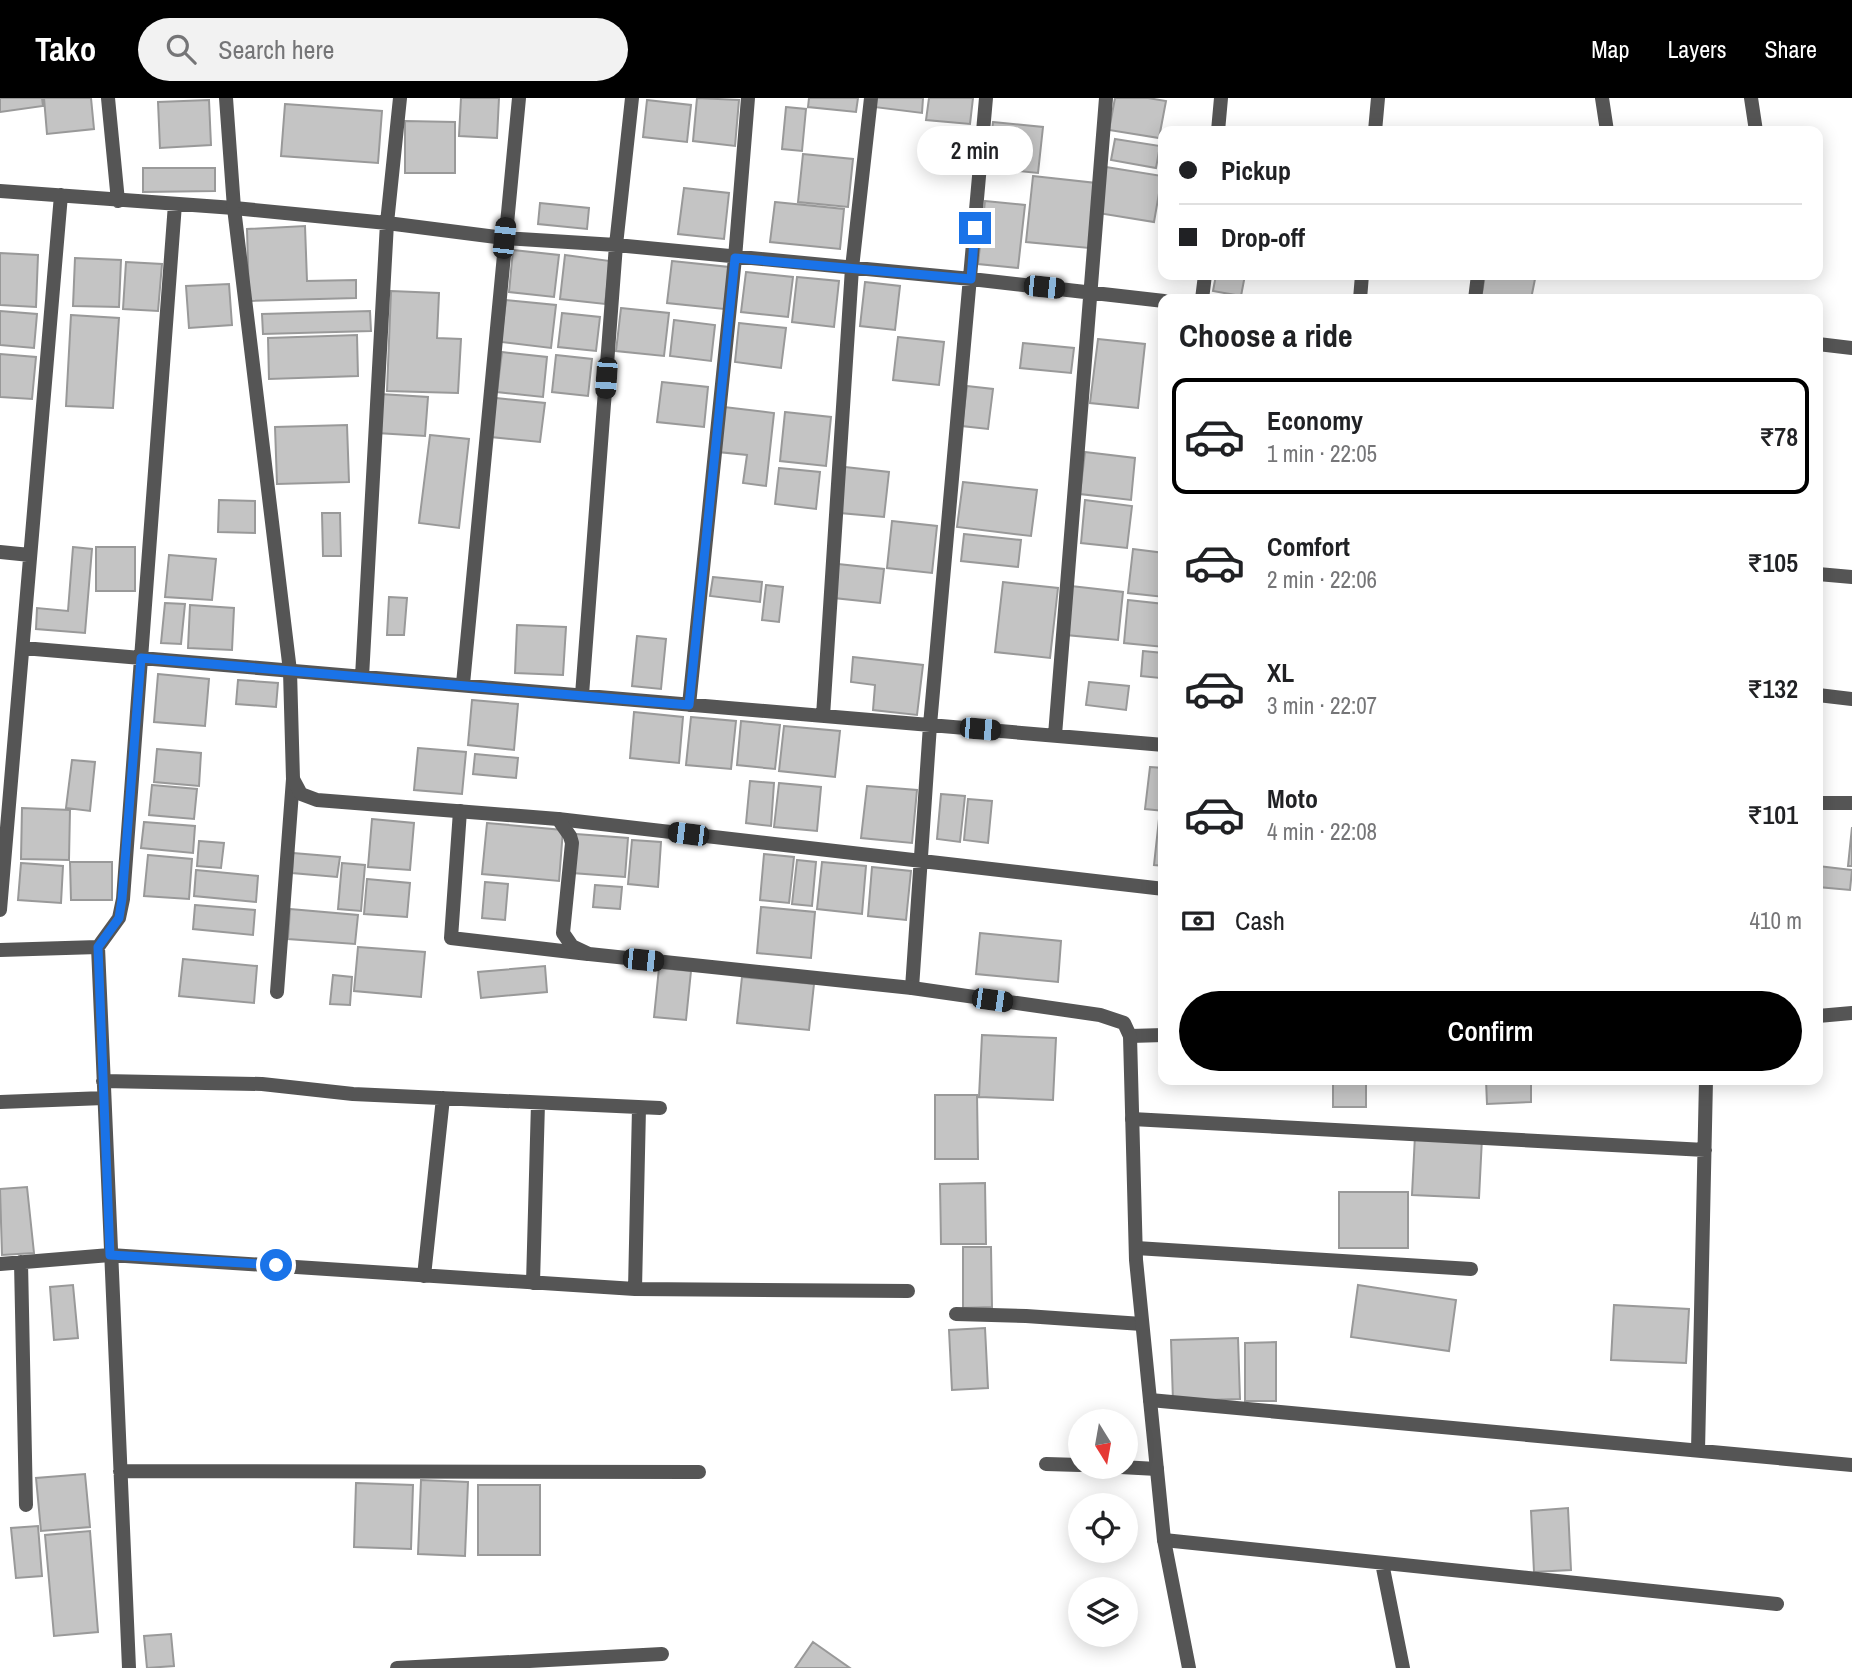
<!DOCTYPE html>
<meta charset="utf-8">
<style>
:root{--surface:#fff;--page:#f2f2f2;--text:#202124;--muted:#757577;--line:#e0e0e0;--accent:#000}
body{margin:0;font-family:"Archivo Narrow",sans-serif;background:var(--page);color:var(--text);height:100vh;display:flex;flex-direction:column;font-size:26px;white-space:nowrap}
*{box-sizing:border-box;margin:0}
p{font-size:23px;color:var(--muted)}
.icon{flex:none;width:38px;height:38px;fill:none;stroke:currentColor;stroke-width:2;stroke-linecap:round;stroke-linejoin:round}
.map{position:relative;flex:1;overflow:hidden}
.side{position:absolute;left:1158px;top:196px;width:665px;height:791px;display:flex;flex-direction:column;background:var(--surface);border-radius:14px;box-shadow:0 4px 18px #0003}
.side>*{flex:none}
.banner{position:absolute;left:1158px;top:28px;width:665px;height:154px;border-radius:14px;box-shadow:0 4px 18px #0003;display:grid;align-content:center;height:154px;padding:0 21px;background:var(--surface)}
.needle{width:46px;rotate:169deg}
.fabs{position:absolute;left:1068px;top:1311px;display:grid;gap:14px}
.fabs a{display:grid;place-items:center;width:70px;height:70px;border-radius:50%;background:var(--surface);box-shadow:0 4px 18px #0003;font-size:35px}
.end{position:absolute;width:32px;height:32px;margin:-16px;border:9px solid #1a73e8;background:#fff;box-shadow:0 0 0 4px #fff}
.from{border-radius:50%}
.bubble{position:absolute;height:49px;border-radius:24px;background:var(--surface);box-shadow:0 4px 18px #0003;font-size:23px;font-weight:600;line-height:49px;text-align:center}
.car{position:absolute;width:21px;height:42px;margin:-21px -10px;border-radius:9px;box-shadow:0 0 5px 2px #0007;background:linear-gradient(#222 24%,#8ab4d8 0 40%,#222 0 76%,#8ab4d8 0 86%,#222 0)}
.banner b{display:flex;align-items:center;gap:24px;height:66px;font-size:26px}
.banner b+b{border-top:2px solid var(--line)}
.banner i{width:18px;height:18px;background:var(--text)}
ul{padding:0;list-style:none}
li{display:flex;align-items:center;gap:21px;height:116px;margin:0 14px 10px;padding:0 7px;border:4px solid transparent;border-radius:14px}
li div{flex:1}
li b{display:block;font-size:26px}
li em{font-style:normal;font-weight:600}
li.selected{border-color:var(--accent)}
li>.icon{width:63px;height:63px;stroke-width:1.5}
h2{padding:0 21px;font-size:32px;line-height:84px}
.pay{display:flex;align-items:center;gap:18px;height:77px;padding:0 21px;font-size:26px}
.pay p{margin-inline-start:auto}
.cta{display:flex;gap:14px;margin-top:auto;padding:14px 21px}
.cta a{flex:1;height:80px;border-radius:42px;background:var(--accent);color:#fff;font-size:28px;font-weight:600;line-height:80px;text-align:center}
header{display:flex;align-items:center;gap:42px;box-sizing:border-box;height:98px;padding:0 35px;background:var(--accent);color:#fff}
header strong{font-size:33px}
nav{display:flex;gap:38px;margin-inline-start:auto;font-size:24px}
.search{width:490px;height:63px;background:var(--page);display:flex;align-items:center;gap:18px;box-sizing:border-box;padding:0 24px;border-radius:38px;color:var(--muted);font-size:26px}
.map>svg:first-child{display:block}
.building{fill:#c4c4c4;stroke:#999;stroke-width:2}
.lines{fill:none;stroke-linecap:round;stroke-linejoin:round}
.minor{stroke:#555;stroke-width:14}
.tertiary{stroke:#555;stroke-width:14}
.route{stroke:#1a73e8;stroke-width:9}
</style>
<header>
<strong>Tako</strong>
<div class="search"><svg class="icon" aria-label="search" viewBox="0 0 24 24"><circle cx="10" cy="10" r="6"/><path d="M15 15l6 6"/></svg>Search here</div>
<nav><a>Map</a><a>Layers</a><a>Share</a></nav>
</header>
<div class="map">
<svg width="1852" height="1570" viewBox="0 0 1852 1570">
<rect width="100%" height="100%" fill="#fff"/>
<!-- building -->
<path class="building" d="M0,0H42L43,8L0,14Z
M44,0H91L94,31L47,36Z
M461,0H499L497,40L459,38Z
M697,0L739,2L735,48L693,43Z
M809,0H858L856,14L808,9Z
M875,0H923L922,15L874,9Z
M929,0H973L970,26L926,22Z
M1115,0H1148L1166,3L1159,40L1109,32Z
M209,2L211,47L160,50L158,4Z
M647,2L691,7L687,44L643,39Z
M285,6L382,13L378,65L281,58Z
M786,9L806,11L802,53L782,51Z
M405,23L455,24V75H405Z
M993,24L1043,29L1038,75L988,70Z
M1115,41L1160,48L1156,70L1111,62Z
M803,56L853,61L848,109L798,104Z
M1106,69L1162,78L1154,124L1098,115Z
M143,70H215V93L143,94Z
M1033,78L1096,85L1089,150L1026,144Z
M684,90L729,95L724,141L678,136Z
M985,103L1025,107L1018,170L978,166Z
M775,104L844,111L840,151L770,144Z
M540,105L589,110L587,131L538,126Z
M305,128L307,183L356,182V200L249,203L247,131Z
M513,152L559,157L554,199L509,194Z
M0,155L38,157L36,209L0,207Z
M565,157L610,163L605,206L560,201Z
M75,160L121,162L119,209L73,208Z
M672,163L729,169L724,211L667,205Z
M126,164L162,166L158,213L123,211Z
M746,174L793,179L788,219L741,214Z
M1216,177H1245L1241,198L1213,193Z
M1485,177H1508L1535,181L1531,201H1481Z
M797,179L839,183L834,229L792,224Z
M865,184L900,188L895,232L860,228Z
M229,186L232,227L189,230L186,188Z
M391,193L439,195L437,240L461,241L458,295L387,293Z
M506,202L556,207L551,250L501,244Z
M621,210L669,215L664,258L616,253Z
M0,213L37,216L34,250L0,247Z
M370,213L371,233L263,236L262,216Z
M562,215L600,219L596,253L558,249Z
M71,217L119,220L113,310L66,308Z
M674,222L715,227L711,263L670,258Z
M739,225L786,230L781,270L735,264Z
M357,237L358,278L269,281L268,240Z
M898,239L944,244L939,287L893,282Z
M1098,241L1145,246L1138,310L1090,305Z
M1023,245L1074,250L1071,275L1020,270Z
M502,254L547,259L543,299L497,294Z
M0,256L36,259L32,301L0,299Z
M556,257L592,261L588,298L552,294Z
M662,284L708,289L704,329L657,324Z
M967,288L993,291L988,331L962,328Z
M380,296L428,299L425,338L377,335Z
M496,300L545,305L540,344L491,339Z
M724,309L774,315L766,388L743,385L747,357L718,354Z
M785,314L831,319L826,368L780,363Z
M347,327L349,384L277,386L275,329Z
M430,337L469,341L459,430L419,425Z
M1085,354L1135,360L1131,402L1080,396Z
M845,369L889,374L884,419L840,415Z
M779,370L820,374L816,411L775,406Z
M963,384L1037,392L1031,438L957,429Z
M219,402L255,403V435L218,434Z
M1085,402L1132,408L1127,450L1081,445Z
M322,415H340L341,458H323Z
M892,423L937,428L932,475L887,470Z
M964,436L1021,442L1018,469L961,463Z
M73,449L92,451L85,535L36,531L37,510L68,513Z
M96,449H135V493H96Z
M1133,451L1164,455V499L1128,495Z
M169,457L216,461L212,502L165,499Z
M838,466L884,471L880,505L834,500Z
M713,479L762,484L760,504L710,498Z
M1003,484L1058,490L1050,560L995,554Z
M766,487L783,489L779,524L762,522Z
M1071,488L1123,494L1118,542L1066,537Z
M389,499L407,500L404,537H387Z
M1128,502L1164,506V549L1124,545Z
M165,505L185,506L181,546L161,545Z
M190,507L234,510L232,552L188,550Z
M517,527L566,529L563,577L515,575Z
M637,538L666,541L661,591L632,588Z
M1143,553L1163,555L1160,580L1141,578Z
M853,559L923,567L917,617L873,612L875,587L851,584Z
M158,576L209,581L205,628L154,624Z
M238,582L278,585L276,609L236,606Z
M1089,584L1129,588L1126,612L1086,607Z
M472,602L518,606L514,652L468,647Z
M634,614L683,619L679,665L630,660Z
M691,619L736,623L731,671L686,667Z
M741,623L780,627L775,671L737,667Z
M784,628L840,633L835,679L779,673Z
M418,650L466,654L462,696L414,692Z
M157,651L201,655L199,688L154,684Z
M475,656L518,660L516,680L473,676Z
M72,662L95,664L90,713L66,710Z
M1150,669L1164,670V713L1145,711Z
M750,683L774,685L771,728L746,725Z
M779,685L821,689L817,733L774,729Z
M152,687L197,691L194,721L149,717Z
M867,688L917,692L912,745L861,740Z
M941,696L965,698L960,744L937,741Z
M968,701L992,703L988,745L964,742Z
M22,710L70,712L69,762L21,761Z
M372,721L414,725L410,772L368,769Z
M1159,721L1164,722V768L1154,767Z
M144,724L195,728L193,755L141,750Z
M487,725L563,732L559,783L482,776Z
M1852,729V768H1848Z
M576,736L628,740L625,779L572,775Z
M632,742L661,744L658,789L628,786Z
M199,743L224,745L221,770L197,768Z
M293,755L340,759L337,779L292,775Z
M764,756L794,759L789,805L760,802Z
M148,757L192,761L189,801L144,798Z
M797,762L816,764L812,808L792,806Z
M70,764H112V802H71Z
M822,764L866,768L862,816L817,811Z
M21,765L63,768L61,805L18,802Z
M342,765L365,767L361,813L338,811Z
M1818,768L1852,772L1850,792L1818,789Z
M872,769L911,773L906,822L868,818Z
M196,772L258,778L256,804L194,798Z
M367,781L410,785L407,819L364,816Z
M485,784L508,786L505,822L482,820Z
M595,787L622,789L620,811L593,809Z
M195,807L255,812L253,837L193,831Z
M761,809L815,814L811,860L757,855Z
M290,811L358,817L355,846L288,841Z
M980,835L1061,843L1058,884L976,876Z
M358,849L425,854L421,899L354,893Z
M183,861L257,868L254,905L179,898Z
M545,868L547,894L481,900L478,874Z
M659,870L691,873L686,922L654,919Z
M333,877L352,879L350,907L330,906Z
M742,879L814,886L809,932L737,925Z
M982,937L1056,940L1053,1002L979,999Z
M1333,982H1366V1009H1333Z
M1486,982H1531V1004L1487,1006Z
M935,997H977L978,1061H935Z
M1415,1037L1482,1040L1479,1100L1412,1097Z
M985,1085L986,1146H941L940,1086Z
M27,1089L34,1155L2,1157L0,1091Z
M1339,1094H1408V1150H1339Z
M963,1149H991L992,1209L963,1210Z
M73,1187L78,1240L54,1242L50,1189Z
M1358,1187L1456,1202L1449,1253L1351,1239Z
M1614,1207L1689,1211L1686,1265L1611,1262Z
M985,1230L988,1290L952,1292L949,1232Z
M1238,1240L1240,1301L1173,1303L1171,1242Z
M1276,1244V1303H1245V1245Z
M85,1376L90,1429L41,1433L36,1380Z
M421,1382L468,1384L465,1458L418,1456Z
M356,1385L413,1387L411,1451L354,1449Z
M478,1387H540V1457H478Z
M1568,1410L1571,1472L1534,1474L1531,1413Z
M38,1428L42,1478L16,1480L11,1430Z
M90,1433L98,1534L54,1538L45,1437Z
M171,1536L174,1568L147,1570L144,1538Z
M813,1544L850,1570H795Z"/>
<g class="lines">
<!-- minor -->
<path class="minor" d="M108,0L118,103
M1602,0L1607,33
M1751,0L1756,33
M1218,33L1221,0
M1375,33L1378,0
M0,93L234,110L387,125L504,140L616,147L971,181L1164,203
M1202,201L1205,177
M1360,201L1362,177
M1475,201L1478,177
M1818,246L1852,250
M0,454L30,457
M1818,476L1852,479
M23,550L1164,647
M362,579L387,125L400,0
M463,586L519,0
M582,597L616,147L632,0
M1818,597L1852,601
M689,607L735,160L748,0
M823,618L852,170L871,0
M1055,637L1106,0
M1818,705H1852
M460,713L451,840L588,856
M558,721L1164,791
M0,812L61,97
M98,849L119,820L123,801L175,106
M0,852L98,849L129,1570
M912,890L930,627L986,0
M277,894L293,681
M1818,918L1852,915
M1130,938L1164,937
M103,983L262,986L353,996L660,1010
M0,1004L104,1000
M1132,1021L1705,1052
M1136,1150L1471,1171
M21,1164L26,1407
M0,1166L110,1157L635,1191L908,1193
M424,1178L443,1000
M533,1185L538,1005
M635,1191L639,1010
M956,1216L1026,1218L1142,1226
M1150,1302L1852,1367
M1698,1353L1706,982
M1046,1366L1080,1367
M1102,1368L1157,1371
M120,1373L699,1374
M1164,1442L1777,1506
M1382,1465L1403,1570
M397,1570L662,1556"/>
<!-- tertiary -->
<path class="tertiary" d="M226,0L234,110L290,573L293,681L301,696L317,702L558,721L570,738L572,745L563,835L572,848L589,856L912,890L1100,917L1124,925L1130,938L1136,1162L1164,1442L1189,1570"/>
</g>
<g class="lines">
<!-- route -->
<path class="route" d="M276,1167L110,1157L98,849L119,820L122,801L141,560L689,607L735,160L971,181L975,130"/>
</g>
</svg>
<div class="fabs">
<a><svg class="needle" viewBox="-14 -14 28 28"><path d="M0-13l5 13h-10z" fill="#e53935"/><path d="M0 13l5-13h-10z" fill="#757577"/></svg></a>
<a><svg class="icon" aria-label="locate" viewBox="0 0 24 24"><circle cx="12" cy="12" r="6"/><path d="M12 2v4M12 18v4M2 12h4M18 12h4"/></svg></a>
<a><svg class="icon" aria-label="layers" viewBox="0 0 24 24"><path d="M12 4l9 5-9 5-9-5zM3 14l9 5 9-5"/></svg></a>
</div>
<i class="end from" style="left:276px;top:1167px"></i>
<i class="end" style="left:975px;top:130px"></i>
<div class="bubble" style="left:917px;top:28px;width:116px">2 min</div>
<i class="car" style="left:504px;top:140px;rotate:6deg"></i>
<i class="car" style="left:1044px;top:189px;rotate:96deg"></i>
<i class="car" style="left:606px;top:280px;rotate:184deg"></i>
<i class="car" style="left:980px;top:631px;rotate:95deg"></i>
<i class="car" style="left:688px;top:736px;rotate:277deg"></i>
<i class="car" style="left:643px;top:862px;rotate:96deg"></i>
<i class="car" style="left:992px;top:902px;rotate:98deg"></i>
<div class="banner">
<b><i class="from"></i>Pickup</b>
<b><i></i>Drop-off</b>
</div>
<section class="side">
<h2>Choose a ride</h2>
<ul>
<li class="selected"><svg class="icon" aria-label="car" viewBox="0 0 24 24"><path d="M5 17H2v-5l4-1 3-4h7l3 4 3 1v5h-3M9 17h6M6 11h13"/><circle cx="7" cy="17" r="2"/><circle cx="17" cy="17" r="2"/></svg><div><b>Economy</b><p>1 min · 22:05</p></div><em>₹78</em></li>
<li><svg class="icon" aria-label="car" viewBox="0 0 24 24"><path d="M5 17H2v-5l4-1 3-4h7l3 4 3 1v5h-3M9 17h6M6 11h13"/><circle cx="7" cy="17" r="2"/><circle cx="17" cy="17" r="2"/></svg><div><b>Comfort</b><p>2 min · 22:06</p></div><em>₹105</em></li>
<li><svg class="icon" aria-label="car" viewBox="0 0 24 24"><path d="M5 17H2v-5l4-1 3-4h7l3 4 3 1v5h-3M9 17h6M6 11h13"/><circle cx="7" cy="17" r="2"/><circle cx="17" cy="17" r="2"/></svg><div><b>XL</b><p>3 min · 22:07</p></div><em>₹132</em></li>
<li><svg class="icon" aria-label="car" viewBox="0 0 24 24"><path d="M5 17H2v-5l4-1 3-4h7l3 4 3 1v5h-3M9 17h6M6 11h13"/><circle cx="7" cy="17" r="2"/><circle cx="17" cy="17" r="2"/></svg><div><b>Moto</b><p>4 min · 22:08</p></div><em>₹101</em></li>
</ul>
<div class="pay"><svg class="icon" aria-label="cash" viewBox="0 0 24 24"><path d="M3 7h18v10H3z"/><circle cx="12" cy="12" r="2"/></svg>Cash<p>410 m</p></div>
<div class="cta"><a>Confirm</a></div>
</section>
</div>
